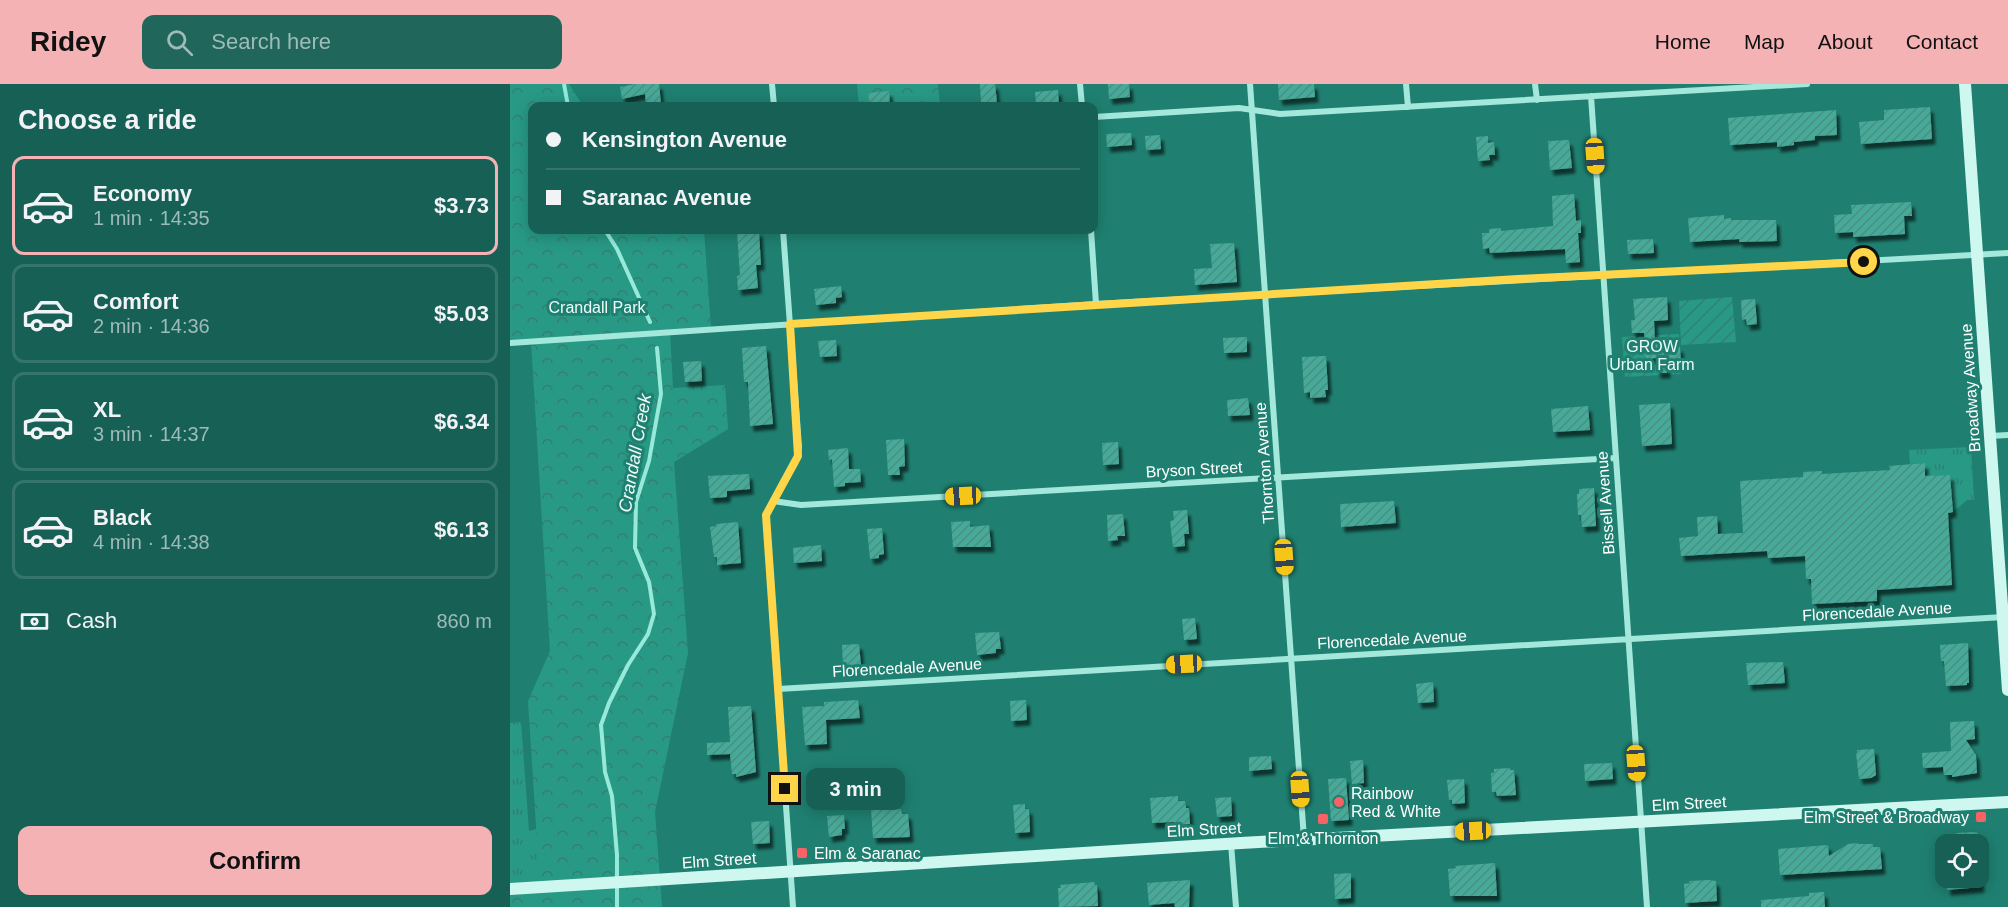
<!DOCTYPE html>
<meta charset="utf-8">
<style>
:root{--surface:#176055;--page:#20665b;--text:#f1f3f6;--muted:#9ebbb9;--line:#36756c;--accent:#f4b2b5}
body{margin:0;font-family:Helvetica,sans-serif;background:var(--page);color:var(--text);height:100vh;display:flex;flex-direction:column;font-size:22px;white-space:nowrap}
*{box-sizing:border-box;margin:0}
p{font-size:20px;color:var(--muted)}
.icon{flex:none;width:33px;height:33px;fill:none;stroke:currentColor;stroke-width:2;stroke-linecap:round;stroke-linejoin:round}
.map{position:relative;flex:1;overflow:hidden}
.side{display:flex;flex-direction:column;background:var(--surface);width:510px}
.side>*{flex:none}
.hud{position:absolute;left:18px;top:18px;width:570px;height:132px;border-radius:12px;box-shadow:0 3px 15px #0003;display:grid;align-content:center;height:132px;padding:0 18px;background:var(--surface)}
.tools{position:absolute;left:1425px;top:750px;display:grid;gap:12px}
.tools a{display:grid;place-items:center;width:54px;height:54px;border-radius:12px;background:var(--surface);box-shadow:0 3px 15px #0003;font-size:30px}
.end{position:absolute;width:27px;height:27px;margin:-14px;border:8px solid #ffd54a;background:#111;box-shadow:0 0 0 3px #111}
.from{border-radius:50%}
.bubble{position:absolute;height:42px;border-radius:12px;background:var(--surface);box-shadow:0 3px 15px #0003;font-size:20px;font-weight:700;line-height:42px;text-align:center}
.car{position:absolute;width:18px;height:36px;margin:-18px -9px;border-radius:8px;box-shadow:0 0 4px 2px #0007;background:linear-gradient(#f5c518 24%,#345 0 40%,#f5c518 0 76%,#345 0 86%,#f5c518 0)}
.hud b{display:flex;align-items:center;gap:21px;height:57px;font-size:22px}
.hud b+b{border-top:2px solid var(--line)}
.hud i{width:15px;height:15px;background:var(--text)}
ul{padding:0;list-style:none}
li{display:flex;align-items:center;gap:18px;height:99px;margin:0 12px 9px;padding:0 6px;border:3px solid var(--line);border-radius:12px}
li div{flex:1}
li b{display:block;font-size:22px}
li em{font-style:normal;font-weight:700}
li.current{border-color:var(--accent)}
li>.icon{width:54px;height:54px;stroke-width:1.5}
h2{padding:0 18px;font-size:27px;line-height:72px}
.pay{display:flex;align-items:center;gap:15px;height:66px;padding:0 18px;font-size:22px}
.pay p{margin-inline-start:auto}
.action{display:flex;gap:12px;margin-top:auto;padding:12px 18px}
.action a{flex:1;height:69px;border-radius:12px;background:var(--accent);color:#111;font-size:24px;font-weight:700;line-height:69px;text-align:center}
header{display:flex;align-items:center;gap:36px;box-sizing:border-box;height:84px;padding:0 30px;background:var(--accent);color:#111}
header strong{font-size:28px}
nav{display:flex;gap:33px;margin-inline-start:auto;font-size:21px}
.search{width:420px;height:54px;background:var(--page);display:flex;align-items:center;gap:15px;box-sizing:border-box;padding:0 21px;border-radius:12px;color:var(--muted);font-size:22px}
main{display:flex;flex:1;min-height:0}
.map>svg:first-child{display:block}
.grass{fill:url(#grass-tufts)}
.park{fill:url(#park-crowns)}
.garden{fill:url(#garden-furrows)}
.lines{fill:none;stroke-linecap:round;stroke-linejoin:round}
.stream{stroke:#97eada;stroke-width:4}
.building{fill:url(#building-hatch);filter:url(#shadow)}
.street{stroke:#a4e8dc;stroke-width:6}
.secondary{stroke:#cef7f0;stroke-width:12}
.route{stroke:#ffd54a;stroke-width:8}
.poi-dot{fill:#f76365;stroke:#1f8071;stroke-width:2}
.labels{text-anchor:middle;stroke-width:6;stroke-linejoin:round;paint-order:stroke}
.park-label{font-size:16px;fill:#ecfcf9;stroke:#1f8071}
.street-label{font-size:16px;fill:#fff;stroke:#1f8071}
.poi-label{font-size:16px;fill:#fff;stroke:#1f8071;text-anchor:start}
.water-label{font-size:18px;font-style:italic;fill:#effcfa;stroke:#1f8071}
</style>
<header>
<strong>Ridey</strong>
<div class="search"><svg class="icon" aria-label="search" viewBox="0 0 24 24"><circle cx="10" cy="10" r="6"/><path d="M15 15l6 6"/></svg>Search here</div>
<nav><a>Home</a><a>Map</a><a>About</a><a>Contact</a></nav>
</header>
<main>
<section class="side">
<h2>Choose a ride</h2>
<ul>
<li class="current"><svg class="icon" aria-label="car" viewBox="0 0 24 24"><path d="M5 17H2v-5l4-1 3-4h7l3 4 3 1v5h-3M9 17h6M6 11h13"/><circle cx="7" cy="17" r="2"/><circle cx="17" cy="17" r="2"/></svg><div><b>Economy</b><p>1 min · 14:35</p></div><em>$3.73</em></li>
<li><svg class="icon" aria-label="car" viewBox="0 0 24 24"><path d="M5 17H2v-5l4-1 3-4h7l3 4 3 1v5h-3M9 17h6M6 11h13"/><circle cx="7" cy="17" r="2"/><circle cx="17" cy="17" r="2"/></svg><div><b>Comfort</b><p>2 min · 14:36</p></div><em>$5.03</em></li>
<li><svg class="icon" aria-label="car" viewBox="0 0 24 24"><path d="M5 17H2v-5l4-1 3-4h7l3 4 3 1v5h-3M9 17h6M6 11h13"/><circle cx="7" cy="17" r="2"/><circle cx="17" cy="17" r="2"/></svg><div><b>XL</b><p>3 min · 14:37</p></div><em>$6.34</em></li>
<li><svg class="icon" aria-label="car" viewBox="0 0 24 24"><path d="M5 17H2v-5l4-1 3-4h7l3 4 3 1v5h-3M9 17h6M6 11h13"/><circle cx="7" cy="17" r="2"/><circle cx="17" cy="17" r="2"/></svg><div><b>Black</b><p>4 min · 14:38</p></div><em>$6.13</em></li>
</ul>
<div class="pay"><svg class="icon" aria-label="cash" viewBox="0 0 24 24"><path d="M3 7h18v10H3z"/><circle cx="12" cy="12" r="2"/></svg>Cash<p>860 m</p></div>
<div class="action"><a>Confirm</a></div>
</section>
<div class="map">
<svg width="1498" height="823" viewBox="0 0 1498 823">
<defs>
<pattern id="grass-tufts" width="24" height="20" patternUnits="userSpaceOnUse" patternTransform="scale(1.5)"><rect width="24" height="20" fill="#289985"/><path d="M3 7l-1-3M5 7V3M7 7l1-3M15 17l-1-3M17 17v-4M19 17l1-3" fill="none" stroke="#357e71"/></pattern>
<pattern id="park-crowns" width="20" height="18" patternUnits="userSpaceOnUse" patternTransform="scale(1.5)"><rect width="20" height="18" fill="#289985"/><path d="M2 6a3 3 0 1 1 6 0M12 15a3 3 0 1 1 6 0" fill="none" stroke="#357e71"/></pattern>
<pattern id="garden-furrows" width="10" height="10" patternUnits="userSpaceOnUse" patternTransform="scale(1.5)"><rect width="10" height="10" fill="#289985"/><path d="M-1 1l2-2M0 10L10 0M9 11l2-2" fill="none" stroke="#357e71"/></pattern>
<pattern id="building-hatch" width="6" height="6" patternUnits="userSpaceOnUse" patternTransform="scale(1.5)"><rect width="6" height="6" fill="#47aa99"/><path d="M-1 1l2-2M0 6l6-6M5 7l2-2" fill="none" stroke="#488e82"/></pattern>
<filter id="shadow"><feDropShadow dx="3.5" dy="5.5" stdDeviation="1.5" flood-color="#0009"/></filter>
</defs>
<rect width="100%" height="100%" fill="#1f8071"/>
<!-- grass -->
<path class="grass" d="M1461,363L1464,416H1457L1443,428L1440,391L1415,392L1414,379L1400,380L1399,366Z
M11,638L19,747L26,745L84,750L0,823V639Z"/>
<!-- park -->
<path class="park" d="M0,0H59L73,22H22V146H194L201,245L160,248L163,304L215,301L218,345L164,378L178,569L145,728L152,823H0V805L30,804L18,617L40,567L21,258L0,259Z
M347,0H428L430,22H349Z"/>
<!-- garden -->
<path class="garden" d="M1222,213L1226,258L1171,261L1169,217Z
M1169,250L1171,290L1115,293L1112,253Z"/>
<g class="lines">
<!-- stream -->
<path class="stream" d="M54,0L58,22
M95,146L107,165L140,238
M107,823V771L102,712L95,688L91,641L99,619L118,581L138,550L144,530L139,498L125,464L126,418L139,377L151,310L147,264"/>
</g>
<!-- building -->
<path class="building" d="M125,0H149L151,19L136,20L135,10L112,15L110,3Z
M470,0H485L487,18L471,19Z
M598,0H619L620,13L599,15Z
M768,0H804L805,13L769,16Z
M548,6L549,21L526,22L525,8Z
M379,7L380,21L360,22L358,9Z
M1420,23L1422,55L1351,60L1349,38L1374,36V26Z
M1326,26L1327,51L1305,52V56L1284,58V61L1267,63V58L1220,61L1218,34Z
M621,49L622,61L597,63L596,50Z
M650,51L651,65L636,66L635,52Z
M978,52V59L984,58L985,71H979L980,76L968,77L966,53Z
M1059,56L1062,84L1040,86L1038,57Z
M1064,110L1066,137L1071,136V149H1068L1070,178L1056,179L1055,165L980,169L979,164L973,165L972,149H979V145L991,144V147L1043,142L1042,112Z
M1401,118L1402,132H1394L1395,150L1343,153V148L1325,149L1324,131L1342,130L1341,121Z
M1214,131V135L1221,134V136H1266L1267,157L1229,158V155L1180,158L1178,134Z
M249,147L251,181H246L248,204L228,206L227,192L230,191L227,149Z
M1143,155L1144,169L1118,170L1117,156Z
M724,159L727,198L685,201L684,185L702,184L700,160Z
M331,202L332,213L326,214V219L306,221L304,205Z
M1157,213L1158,236L1144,237L1145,257H1157V264L1170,263L1171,279L1157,280V289H1147L1146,274L1136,275L1134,249H1122L1121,236H1125L1123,215Z
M1245,215L1247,240L1237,241L1236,235L1232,236L1231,216Z
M737,253V268L714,269L713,254Z
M326,256L327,272L310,273L308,257Z
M256,262L263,340L240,342L238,298H234L232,264Z
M816,272L818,306H815L816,313L800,314V308L794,309L792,273Z
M191,277L192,297L175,298L173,278Z
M738,314L740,331L718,332L717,316Z
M1160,319L1162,360L1132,362L1129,321Z
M1078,322L1080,346L1043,348L1041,325Z
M394,355L395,382L389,383L390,391H378L376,356Z
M608,358L609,380L593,381L592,359Z
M338,364L339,385H350L351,398L335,399V402L324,403L322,375L319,376L318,366Z
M1415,379V392L1440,391L1443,428L1438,429L1442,501L1367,506V517L1302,520L1301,495H1296L1295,472L1258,474L1257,467L1171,472L1169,454L1188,452L1187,433L1207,432L1208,450L1233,449L1230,397L1293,393V388L1312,387V390L1380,386L1379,382Z
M239,390L240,405L217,407V413L200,414L198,392Z
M1084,404L1086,442L1072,443L1071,431H1068L1067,410H1069V405Z
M884,417L886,439L831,443L830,420Z
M677,426L679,450H674L675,462L663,463L660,437L664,436L663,427Z
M613,430L615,452H607L608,456L598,457L597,431Z
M460,437V443L479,441L481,463H443L441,438Z
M228,438L231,479L207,481V473H204L200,443L206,442V440Z
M372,444L374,470L369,471V474L360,475L357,445Z
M311,461L312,477L284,479L283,464Z
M685,534L687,555L674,556L672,535Z
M489,548L491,565H486V569L467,571L465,549Z
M1458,559L1459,599H1457V601L1436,602L1434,577H1431L1430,561Z
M349,560L351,581L333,582L332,561Z
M1273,578L1275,599L1238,601L1236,579Z
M923,598L924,618L908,619L906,600Z
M348,616L350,634L316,636L317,660L295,661L292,623L314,622V618Z
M516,616L517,636L501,637L500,617Z
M241,622L246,688L226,693V690H222L220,670L197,671V659L220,658L218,623Z
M1464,637L1465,655L1456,656L1466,671L1467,689L1442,693V691H1434L1433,683L1413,684L1412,669L1441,667L1440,638Z
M1364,665L1366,691L1361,694L1349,695L1346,669H1347V666Z
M761,672L762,685L739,687V673Z
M853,676L854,699L842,700L840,677Z
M1102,679L1103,695L1075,697L1074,680Z
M1000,684V686H1004L1006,711L987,712L986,708H982L981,689H984V685Z
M836,694L839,736L821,737L818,695Z
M954,695L955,719L942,720V716H939L937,696Z
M668,712V717H675L676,724H679L680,740L664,741V738L642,739L640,714Z
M721,713L722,732L707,733L705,714Z
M515,720V725H519L520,748L505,749L503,721Z
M391,725L392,730H398L400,753L363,754L361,726Z
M334,731L335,745H332V751L319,753L317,732Z
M259,737L260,759L243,760L241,738Z
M1466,748L1472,754V760H1447L1446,749Z
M1348,759V760H1363V763H1370L1372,785L1270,791L1268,765L1318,761L1319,772L1338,760Z
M985,779L987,812H940L938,785L946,784L945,782Z
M841,789V814L825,815L824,790Z
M1437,794H1470L1471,803L1437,806Z
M680,796L679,823H665L664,819L639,821L637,799Z
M1199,796L1206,797L1207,817L1175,819L1174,800L1180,799L1179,797Z
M584,798L585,801H587L588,822L549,823L548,804H551L550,801Z
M1314,808L1315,823H1251V816L1299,812V809Z"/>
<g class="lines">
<!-- street -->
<path class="street" d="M262,0L264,22
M570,0L572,22
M740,0L794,755
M896,0L898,23
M1025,0L1027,16
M1081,12L1137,823
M584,33L729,24L770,30L1297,0
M273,146L289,363L288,372L285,379L256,431L283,823
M581,146L586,220
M0,259L586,220L1498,169
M1480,352L1498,351
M263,417L291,421L1106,374
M268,605L1494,533
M721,760L726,823"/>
<!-- secondary -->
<path class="secondary" d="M1455,0L1498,606
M0,805L731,759L1498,718"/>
</g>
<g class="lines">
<!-- route -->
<path class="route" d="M275,705L256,431L288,372L280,240L1008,195L1354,178"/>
</g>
<!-- markers -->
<g class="poi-dot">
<circle cx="829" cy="718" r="6"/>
<rect x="1465" y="727" width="12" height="12" rx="3"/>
<rect x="807" y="729" width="12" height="12" rx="3"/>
<rect x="286" y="763" width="12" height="12" rx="3"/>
</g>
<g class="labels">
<!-- park labels -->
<g class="park-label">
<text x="87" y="229">Crandall Park</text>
<text x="1142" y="268">GROW<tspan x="1142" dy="18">Urban Farm</tspan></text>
</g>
<!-- street labels -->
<g class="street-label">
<text transform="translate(1460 304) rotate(-94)" y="6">Broadway Avenue</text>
<text transform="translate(754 379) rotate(-94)" y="6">Thornton Avenue</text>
<text transform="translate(684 385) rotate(-3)" y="6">Bryson Street</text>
<text transform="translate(1095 419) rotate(-94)" y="6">Bissell Avenue</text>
<text transform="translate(1367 527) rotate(-3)" y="6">Florencedale Avenue</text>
<text transform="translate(882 555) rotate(-3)" y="6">Florencedale Avenue</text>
<text transform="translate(397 583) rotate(-3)" y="6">Florencedale Avenue</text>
<text transform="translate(1179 719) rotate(-3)" y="6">Elm Street</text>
<text transform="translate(694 745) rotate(-3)" y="6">Elm Street</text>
<text transform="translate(209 776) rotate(-4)" y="6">Elm Street</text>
</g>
<!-- poi labels -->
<g class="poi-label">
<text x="841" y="715">Rainbow<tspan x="841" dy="18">Red &amp; White</tspan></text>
<text x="1459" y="739" text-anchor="end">Elm Street &amp; Broadway</text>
<text x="813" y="760" text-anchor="middle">Elm &amp; Thornton</text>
<text x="304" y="775">Elm &amp; Saranac</text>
</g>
<!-- water labels -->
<g class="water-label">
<text transform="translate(125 369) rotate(-80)" y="6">Crandall Creek</text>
</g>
</g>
</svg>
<div class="tools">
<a><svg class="icon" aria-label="locate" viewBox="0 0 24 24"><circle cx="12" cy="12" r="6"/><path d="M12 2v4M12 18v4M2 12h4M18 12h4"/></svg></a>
</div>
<i class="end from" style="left:1354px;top:178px"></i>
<i class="end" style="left:275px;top:705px"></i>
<div class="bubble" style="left:296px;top:684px;width:99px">3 min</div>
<i class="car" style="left:1085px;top:72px;rotate:176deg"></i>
<i class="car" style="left:453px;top:412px;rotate:267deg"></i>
<i class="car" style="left:774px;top:473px;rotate:176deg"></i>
<i class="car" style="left:674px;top:580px;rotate:267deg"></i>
<i class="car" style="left:1126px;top:679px;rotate:176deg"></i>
<i class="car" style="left:790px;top:705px;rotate:176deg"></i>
<i class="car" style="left:963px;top:747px;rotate:267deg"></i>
<div class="hud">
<b><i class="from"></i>Kensington Avenue</b>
<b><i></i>Saranac Avenue</b>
</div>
</div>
</main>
